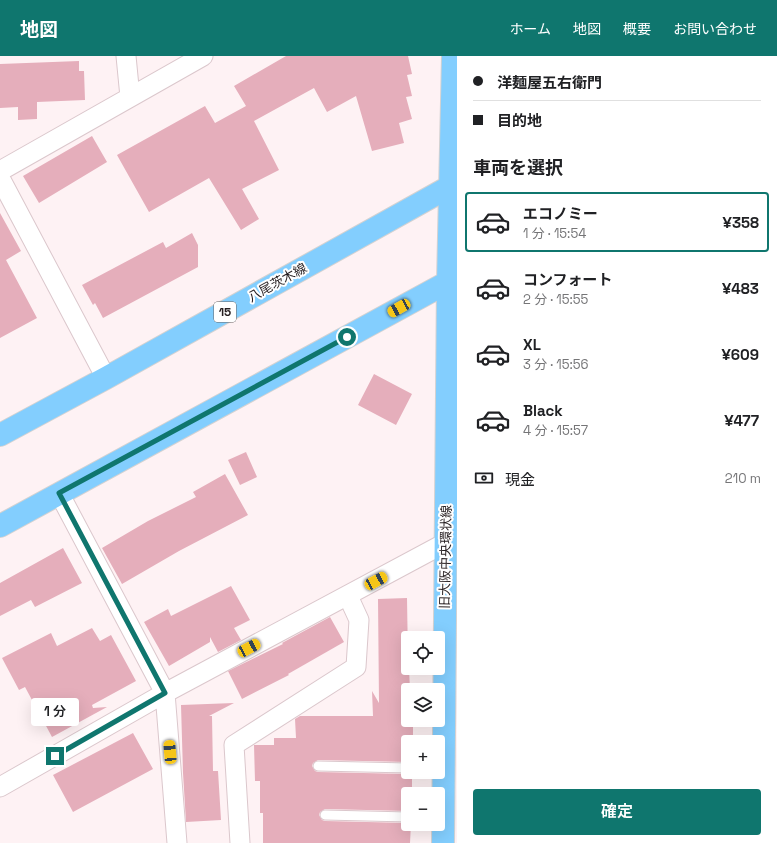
<!DOCTYPE html>
<html lang="ja">
<meta charset="utf-8">
<style>
:root{--surface:#fff;--page:#f6f6f6;--text:#202124;--muted:#757577;--line:#e0e0e0;--accent:#0f766e}
body{margin:0;font-family:"Space Grotesk","Noto Sans JP",sans-serif;background:var(--page);color:var(--text);height:100vh;display:flex;flex-direction:column;font-size:15px;white-space:nowrap}
*{box-sizing:border-box;margin:0}
p{font-size:13px;color:var(--muted)}
.icon{flex:none;width:22px;height:22px;fill:none;stroke:currentColor;stroke-width:2;stroke-linecap:round;stroke-linejoin:round}
.map{position:relative;flex:1;overflow:hidden}
.drawer{display:flex;flex-direction:column;background:var(--surface);width:320px}
.drawer>*{flex:none}
.hud{display:grid;align-content:center;height:88px;padding:0 16px;background:var(--surface)}
.controls{position:absolute;left:401px;top:575px;display:grid;gap:8px}
.controls a{display:grid;place-items:center;width:44px;height:44px;border-radius:4px;background:var(--surface);box-shadow:0 4px 16px #0002;font-size:20px}
.end{position:absolute;width:18px;height:18px;margin:-9px;border:5px solid #0f766e;background:#fff;box-shadow:0 0 0 2px #fff}
.from{border-radius:50%}
.bubble{position:absolute;height:28px;border-radius:4px;background:var(--surface);box-shadow:0 4px 16px #0002;font-size:13px;font-weight:600;line-height:28px;text-align:center}
.car{position:absolute;width:12px;height:24px;margin:-12px -6px;border-radius:5px;box-shadow:0 0 3px 1px #0007;background:linear-gradient(#f5c518 24%,#345 0 40%,#f5c518 0 76%,#345 0 86%,#f5c518 0)}
.hud b{display:flex;align-items:center;gap:14px;height:38px;font-size:15px}
.hud b+b{border-top:1px solid var(--line)}
.hud i{width:10px;height:10px;background:var(--text)}
ul{padding:0;list-style:none}
li{display:flex;align-items:center;gap:12px;height:60px;margin:0 8px 6px;padding:0 8px;border:2px solid transparent;border-radius:4px}
li div{flex:1}
li b{display:block;font-size:15px}
li em{font-style:normal;font-weight:600}
li.selected{border-color:var(--accent)}
li>.icon{width:36px;height:36px;stroke-width:1.5}
h2{padding:0 16px;font-size:18px;line-height:48px}
.pay{display:flex;align-items:center;gap:10px;height:44px;padding:0 16px;font-size:15px}
.pay p{margin-inline-start:auto}
.button{display:flex;gap:8px;margin-top:auto;padding:8px 16px}
.button a{flex:1;height:46px;border-radius:4px;background:var(--accent);color:#fff;font-size:16px;font-weight:600;line-height:46px;text-align:center}
header{display:flex;align-items:center;gap:24px;box-sizing:border-box;height:56px;padding:0 20px;background:var(--accent);color:#fff}
header strong{font-size:19px}
nav{display:flex;gap:22px;margin-inline-start:auto;font-size:14px}
main{display:flex;flex:1;min-height:0}
.map>svg:first-child{display:block}
.building{fill:#e5aebb}
.lines{fill:none;stroke-linecap:round;stroke-linejoin:round}
.lane-casing{stroke:#dbc7cc;stroke-width:11}
.street-casing{stroke:#dbc7cc;stroke-width:21}
.primary-casing{stroke:#d3d2d2;stroke-width:24}
.lane{stroke:#fff;stroke-width:9}
.street{stroke:#fff;stroke-width:19}
.primary{stroke:#83cefe;stroke-width:22}
.route{stroke:#0f766e;stroke-width:5}
.labels{text-anchor:middle;stroke-width:4;stroke-linejoin:round;paint-order:stroke}
.shield{fill:#fff;stroke:#666263;stroke-width:1}
.shield-label{font-size:12px;font-weight:bold;fill:#251e20}
.street-label{font-size:13px;fill:#251e20;stroke:#fff}
</style>
<header>
<strong>地図</strong>
<nav><a>ホーム</a><a>地図</a><a>概要</a><a>お問い合わせ</a></nav>
</header>
<main>
<div class="map">
<svg width="457" height="787" viewBox="0 0 457 787">
<rect width="100%" height="100%" fill="#fef2f4"/>
<!-- building -->
<path class="building" d="M286,0H408L412,18L407,19L412,40L406,41L412,63L399,67L404,87L372,95L356,40L327,56L314,32L254,65L279,114L242,133L259,163L241,174L209,122L149,156L117,99L205,50L215,67L246,50L234,30Z
M79,5V15H84L85,44L37,46V63L18,64V51L0,52V8Z
M92,80L107,106L39,147L23,120Z
M0,157L21,195L6,204L37,262L0,282Z
M192,177L198,189V211L103,262L95,247L93,249L82,229L163,186L166,192Z
M374,318L412,338L396,369L358,349Z
M246,396L257,421L240,429L228,404Z
M225,418L248,459L179,495L122,528L102,492L148,465L196,441L193,436Z
M63,492L82,527L35,551L31,544L0,560V527Z
M231,530L250,564L234,572L241,584L218,596L210,581V586L169,610L144,566L168,553L171,560Z
M407,542L408,604V612H409L410,634H408V664H413V686H408V706L318,704L313,707L312,710L315,715L318,716L408,718L412,717V738H408V755L325,753L320,756L319,759L322,764L325,765L408,767L411,768L410,787H263V757H260V725H255L254,689H274V682H296L295,663L300,660H373L372,635L379,647L378,543Z
M330,561L344,586L288,618L289,619L242,643L228,615L283,588L282,587Z
M92,572L100,585L111,579L136,625L92,649L93,652L107,651L52,681L25,631L19,634L2,602L51,577L57,590Z
M234,647L209,660H212L213,715H218L221,764L186,766L183,717L181,649Z
M133,677L153,713L73,756L53,719Z"/>
<g class="lines">
<defs>
<path id="lane" d="M318,710L408,712
M325,759L408,761"/>
<path id="street" d="M126,0L130,41
M0,115L203,0
M0,122L106,322
M59,437L165,637L177,787
M0,731L165,637L445,487
M240,787L234,689L356,611L359,564L348,540"/>
<path id="primary" d="M0,379L106,322L449,131
M0,470L448,226
M443,787L448,226L453,0"/>
</defs>
<!-- lane casing -->
<use href="#lane" class="lane-casing"/>
<!-- street casing -->
<use href="#street" class="street-casing"/>
<!-- primary casing -->
<use href="#primary" class="primary-casing"/>
<!-- lane -->
<use href="#lane" class="lane"/>
<!-- street -->
<use href="#street" class="street"/>
<!-- primary -->
<use href="#primary" class="primary"/>
</g>
<g class="lines">
<!-- route -->
<path class="route" d="M55,700L165,637L59,437L347,281"/>
</g>
<g class="labels">
<!-- shield labels -->
<rect class="shield" x="214" y="246" width="22" height="20" rx="3"/>
<g class="shield-label">
<text x="225" y="260">15</text>
</g>
<!-- street labels -->
<g class="street-label">
<text transform="translate(277 226) rotate(-29)" y="5">八尾茨木線</text>
<text transform="translate(445 501) rotate(-89)" y="5">旧大阪中央環状線</text>
</g>
</g>
</svg>
<div class="controls">
<a><svg class="icon" aria-label="locate" viewBox="0 0 24 24"><circle cx="12" cy="12" r="6"/><path d="M12 2v4M12 18v4M2 12h4M18 12h4"/></svg></a>
<a><svg class="icon" aria-label="layers" viewBox="0 0 24 24"><path d="M12 4l9 5-9 5-9-5zM3 14l9 5 9-5"/></svg></a>
<a>+</a>
<a>−</a>
</div>
<i class="end from" style="left:347px;top:281px"></i>
<i class="end" style="left:55px;top:700px"></i>
<div class="bubble" style="left:31px;top:642px;width:48px">1 分</div>
<i class="car" style="left:399px;top:252px;rotate:241deg"></i>
<i class="car" style="left:376px;top:525px;rotate:62deg"></i>
<i class="car" style="left:249px;top:592px;rotate:62deg"></i>
<i class="car" style="left:170px;top:696px;rotate:355deg"></i>
</div>
<section class="drawer">
<div class="hud">
<b><i class="from"></i>洋麺屋五右衛門</b>
<b><i></i>目的地</b>
</div>
<h2>車両を選択</h2>
<ul>
<li class="selected"><svg class="icon" aria-label="car" viewBox="0 0 24 24"><path d="M5 17H2v-5l4-1 3-4h7l3 4 3 1v5h-3M9 17h6M6 11h13"/><circle cx="7" cy="17" r="2"/><circle cx="17" cy="17" r="2"/></svg><div><b>エコノミー</b><p>1 分 · 15:54</p></div><em>¥358</em></li>
<li><svg class="icon" aria-label="car" viewBox="0 0 24 24"><path d="M5 17H2v-5l4-1 3-4h7l3 4 3 1v5h-3M9 17h6M6 11h13"/><circle cx="7" cy="17" r="2"/><circle cx="17" cy="17" r="2"/></svg><div><b>コンフォート</b><p>2 分 · 15:55</p></div><em>¥483</em></li>
<li><svg class="icon" aria-label="car" viewBox="0 0 24 24"><path d="M5 17H2v-5l4-1 3-4h7l3 4 3 1v5h-3M9 17h6M6 11h13"/><circle cx="7" cy="17" r="2"/><circle cx="17" cy="17" r="2"/></svg><div><b>XL</b><p>3 分 · 15:56</p></div><em>¥609</em></li>
<li><svg class="icon" aria-label="car" viewBox="0 0 24 24"><path d="M5 17H2v-5l4-1 3-4h7l3 4 3 1v5h-3M9 17h6M6 11h13"/><circle cx="7" cy="17" r="2"/><circle cx="17" cy="17" r="2"/></svg><div><b>Black</b><p>4 分 · 15:57</p></div><em>¥477</em></li>
</ul>
<div class="pay"><svg class="icon" aria-label="cash" viewBox="0 0 24 24"><path d="M3 7h18v10H3z"/><circle cx="12" cy="12" r="2"/></svg>現金<p>210 m</p></div>
<div class="button"><a>確定</a></div>
</section>
</main>
